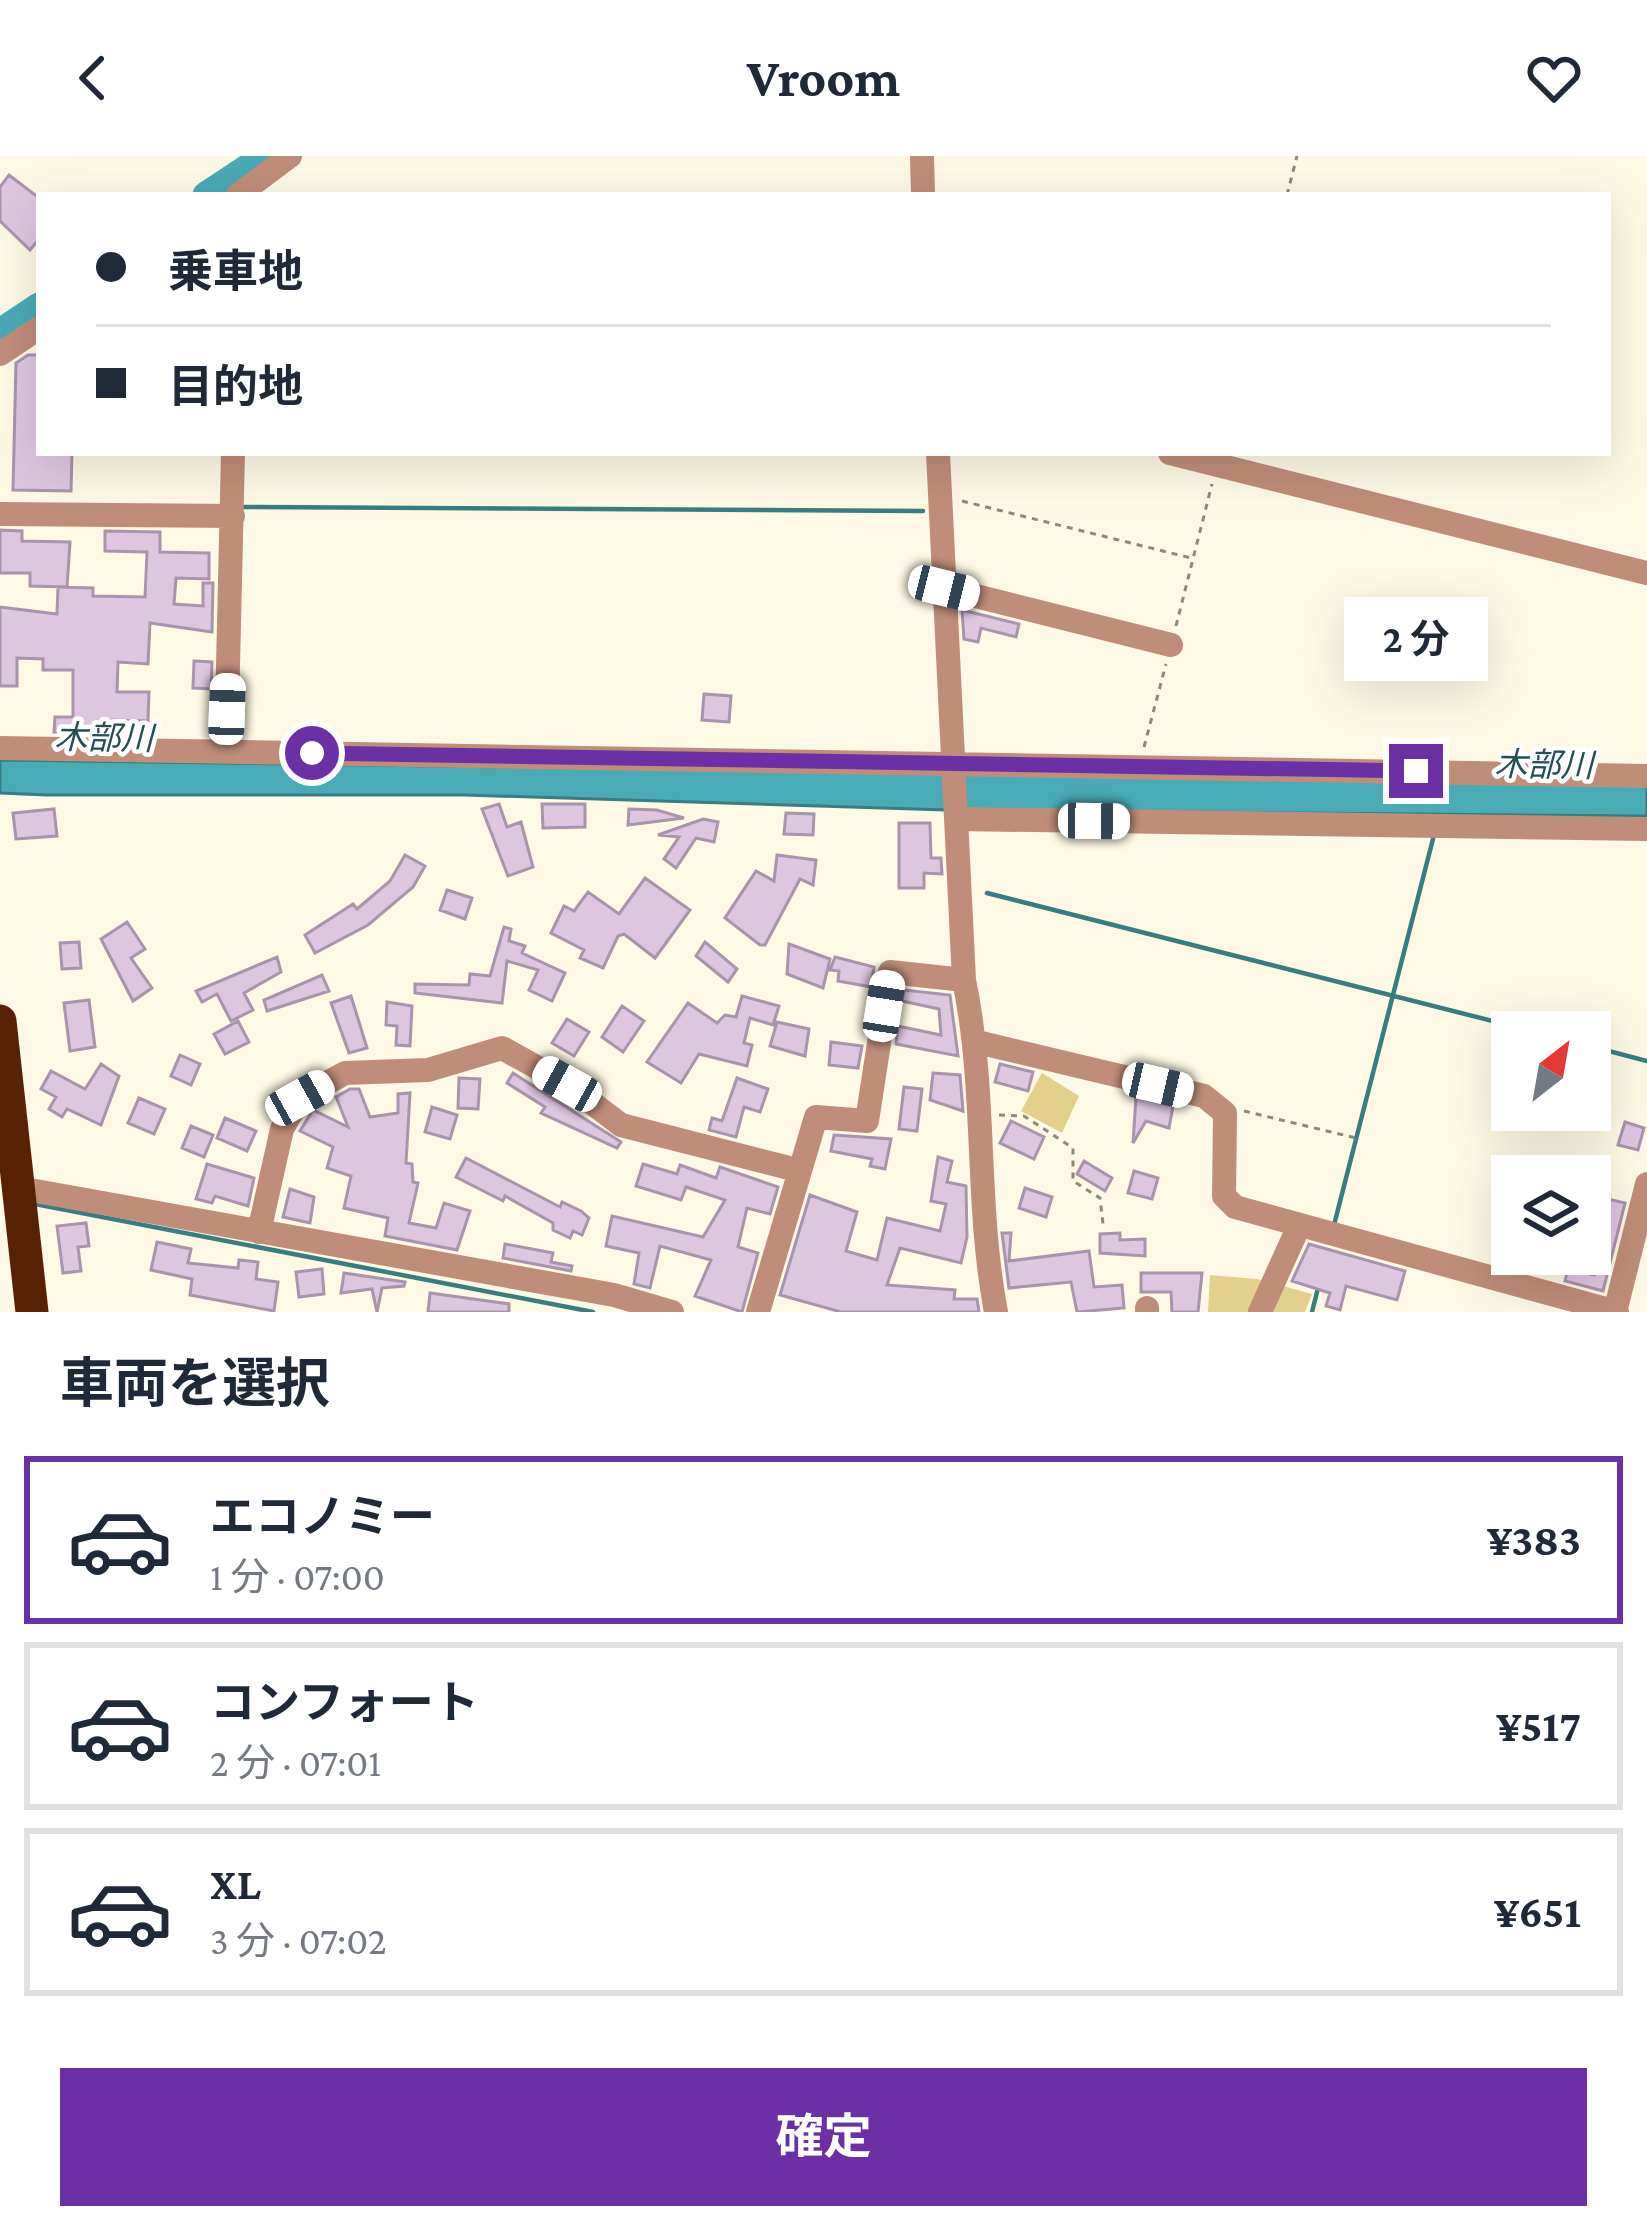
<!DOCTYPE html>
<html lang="ja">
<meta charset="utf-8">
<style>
:root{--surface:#fff;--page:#f2f2f3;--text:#1f2937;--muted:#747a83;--line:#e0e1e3;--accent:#6b30a6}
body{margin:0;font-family:"Crimson Pro","Noto Sans JP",serif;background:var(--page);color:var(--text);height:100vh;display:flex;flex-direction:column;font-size:45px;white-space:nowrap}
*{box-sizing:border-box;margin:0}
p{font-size:39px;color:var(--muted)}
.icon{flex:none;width:66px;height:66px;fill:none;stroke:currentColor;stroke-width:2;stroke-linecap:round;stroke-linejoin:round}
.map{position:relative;height:1156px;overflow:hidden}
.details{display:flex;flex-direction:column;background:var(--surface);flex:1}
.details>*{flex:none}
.guide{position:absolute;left:36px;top:36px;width:1575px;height:264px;border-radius:0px;box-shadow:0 12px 48px #0002;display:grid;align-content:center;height:264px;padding:0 60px;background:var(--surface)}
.needle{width:78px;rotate:31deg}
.tools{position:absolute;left:1491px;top:855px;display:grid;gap:24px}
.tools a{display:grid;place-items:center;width:120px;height:120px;border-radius:0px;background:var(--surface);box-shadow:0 12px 48px #0002;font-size:60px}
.end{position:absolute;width:54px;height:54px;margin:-27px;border:15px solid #6b30a6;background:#fff;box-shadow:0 0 0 6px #fff}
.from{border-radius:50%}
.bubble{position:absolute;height:84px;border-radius:0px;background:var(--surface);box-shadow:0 12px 48px #0002;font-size:39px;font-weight:700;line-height:84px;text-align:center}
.car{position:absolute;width:36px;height:72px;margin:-36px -18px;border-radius:15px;box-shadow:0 0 9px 3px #0007;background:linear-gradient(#fff 24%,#345 0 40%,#fff 0 76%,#345 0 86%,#fff 0)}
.guide b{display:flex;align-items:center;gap:42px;height:114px;font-size:45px}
.guide b+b{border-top:3px solid var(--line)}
.guide i{width:30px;height:30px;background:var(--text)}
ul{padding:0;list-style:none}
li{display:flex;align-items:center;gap:36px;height:168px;margin:0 24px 18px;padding:0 36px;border:6px solid var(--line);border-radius:0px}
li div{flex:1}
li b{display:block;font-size:45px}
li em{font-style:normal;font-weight:700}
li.selected{border-color:var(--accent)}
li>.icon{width:108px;height:108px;stroke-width:1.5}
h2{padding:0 60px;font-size:54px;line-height:144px}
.primary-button{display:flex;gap:24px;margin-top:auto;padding:24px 60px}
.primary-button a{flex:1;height:138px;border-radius:0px;background:var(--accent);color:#fff;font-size:48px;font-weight:700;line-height:138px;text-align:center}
header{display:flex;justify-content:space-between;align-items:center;height:156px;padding:0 60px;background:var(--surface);font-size:54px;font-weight:700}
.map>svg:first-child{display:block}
.green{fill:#e3d08b}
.water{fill:#48abb6;stroke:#387d81;stroke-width:3}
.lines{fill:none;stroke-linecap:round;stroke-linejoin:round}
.stream{stroke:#387d81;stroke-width:4.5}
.river{stroke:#48abb6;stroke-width:27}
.building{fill:#dec6e1;stroke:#aa93ad;stroke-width:3}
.path{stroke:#8e8a7a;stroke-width:3;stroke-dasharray:6 6;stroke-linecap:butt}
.minor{stroke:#c08d78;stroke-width:24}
.highway{stroke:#5a2205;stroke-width:33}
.route{stroke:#6b30a6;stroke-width:15}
.labels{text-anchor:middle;stroke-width:9;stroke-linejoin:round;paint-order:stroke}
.water-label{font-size:33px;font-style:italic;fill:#244f55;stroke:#fff}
</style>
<header><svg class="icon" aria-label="back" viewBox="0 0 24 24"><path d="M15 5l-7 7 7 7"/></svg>Vroom<svg class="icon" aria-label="heart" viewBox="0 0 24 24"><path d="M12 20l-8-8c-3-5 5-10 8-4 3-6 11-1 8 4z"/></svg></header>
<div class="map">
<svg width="1647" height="1156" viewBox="0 0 1647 1156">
<rect width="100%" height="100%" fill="#fef9e4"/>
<!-- green -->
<path class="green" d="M1042,917L1079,940L1062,977L1021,955Z
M1210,1119L1257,1123L1312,1138L1305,1156H1208Z"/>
<!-- water -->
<path class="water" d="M0,604L1647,627V660L946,654L464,639H46L0,637Z"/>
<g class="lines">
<!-- stream -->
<path class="stream" d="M240,351L923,355
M987,737L1536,876
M1590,890L1647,905
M35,1048L593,1156
M1334,1069L1434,679
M1312,1156L1318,1132"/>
<!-- river -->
<path class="river" d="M206,39L265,0
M0,176L39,150"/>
</g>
<!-- building -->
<path class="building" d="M9,19L39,42V83L30,94L0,65V31Z
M28,199H39V297H72L71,335L13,334L16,207Z
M0,374L22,375V385L70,386L67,431L30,430V417H0Z
M105,375L160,376V396L209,397V423L176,422L174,448L203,450V427H213L212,476L150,467L148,508L118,506L117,536H149L148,565L113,564V577L54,576L55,561H73V514H43V503L17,502V530H0V451L57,458L58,431L93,432V440L145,441L147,396L105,395Z
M962,454L1019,468L1016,481L981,472L978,486L964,483Z
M194,505L212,506L211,533L193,532Z
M704,538L731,540L729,566L702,564Z
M499,648L507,671L521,666L533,711L508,720L482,653Z
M542,648H585V671L543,672Z
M54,653L57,680L16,683L13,657Z
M629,653L657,654L684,662L628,669Z
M786,657L814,658L813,679L784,678Z
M703,663L718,666L714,686L696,682L676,712L664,703L679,681L658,679Z
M899,667H930L931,702H941L942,718L924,717V732H899Z
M405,699L425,710L413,731L368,769L315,797L305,779L353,748L357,753L390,725Z
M777,699L816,704L813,729L800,723L765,789H760L725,762L756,715L774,725Z
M645,722L690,754L655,802L624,778L618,780L603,812L580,802L584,794L551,777L564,750L574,755L588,736L619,758Z
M447,734L472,742L465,763L440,754Z
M127,766L145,793L131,802L152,832L133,845L101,783Z
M504,771L511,773L509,785L525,790L522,797L565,817L552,845L529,834L538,814L507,805L502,847L415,837V828L469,829L470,818L490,820Z
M79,786L81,812L62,813L60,787Z
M705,786L737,813L728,826L696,800Z
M789,788L830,803L823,832L787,818Z
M277,801L281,816L244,837L253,854L231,865L217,838L202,846L196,835Z
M835,801L874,811L871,831L838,825L839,815L830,814Z
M322,819L329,835L267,855L264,844Z
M904,834L950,839L958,900L896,888L898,870L941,879L939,853L902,845Z
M351,840L367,892L349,897L331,847Z
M742,840L779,850L773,869L750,862L744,887L752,889L747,910L699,898L681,927L647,906L688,847L717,867L725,859L736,861Z
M89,844L95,891L70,895L64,847Z
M387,846L412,850L410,890L396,889L397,870L386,869Z
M622,850L644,865L623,896L602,881Z
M567,863L589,876L574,900L552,887Z
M238,865L249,886L225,898L214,878Z
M777,866L809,873L805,900L770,890Z
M831,886L862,890L858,912L829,909Z
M180,899L200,908L191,929L171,920Z
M101,908L119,920L101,969L67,953L62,961L49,953L56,941L41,933L51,915L85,933Z
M1000,908L1033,916L1028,935L995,926Z
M513,917L621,986L617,992L541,957L545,951L507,927Z
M933,917L960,919L963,955L930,944Z
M459,922L480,923L478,953L458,952Z
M737,922L768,933L760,956L744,951L736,981L709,974L712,962L722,965Z
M904,931L922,933L917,975L899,973Z
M350,933H359L370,961L398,957V938L410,937L406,1007L412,1008L413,1026L418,1027L409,1067L436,1072L444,1047L470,1055L457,1094L385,1080L388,1062L344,1052L351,1020L327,1012L333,991L300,975L313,954L348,971L336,941Z
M1136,941L1173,950L1169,972L1146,965L1133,987Z
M139,942L165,953L154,978L128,967Z
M432,951L457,959L450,983L425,976Z
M225,962L256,975L247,995L217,982Z
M1011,965L1044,981L1034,1003L1000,987Z
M1625,966L1644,972L1638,994L1618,989Z
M191,970L213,979L204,1001L182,992Z
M834,979L891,983L885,1013L870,1010L872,1003L831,995Z
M938,1001L952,1005L947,1026L966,1030L967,1081L961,1107L900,1092L887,1129L955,1134L954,1143H977L979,1156H841L780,1139L810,1039L857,1056L846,1095L877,1104L887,1062L940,1075L946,1048L931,1045Z
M466,1002L560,1051L562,1046L581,1055L589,1062L582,1079L573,1075L570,1082L553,1074V1067L505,1040L503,1045L456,1021Z
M1084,1005L1112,1022L1105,1035L1077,1018Z
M207,1008L254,1022L248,1050L215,1040L212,1047L196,1043Z
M643,1008L677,1018L680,1009L716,1022L720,1011L778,1031L770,1058L747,1052L738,1091L758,1097L742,1156L695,1140L711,1104L660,1090L650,1132L634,1128L639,1097L606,1090L612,1060L703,1081L725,1044L686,1031L681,1044L636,1030Z
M1134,1015L1158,1022L1152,1043L1128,1037Z
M1025,1032L1052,1041L1046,1061L1019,1052Z
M290,1033L314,1041L310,1067L283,1061Z
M1608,1043L1625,1047L1603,1135L1565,1125L1568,1113L1594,1119L1603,1082L1590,1078V1054L1604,1057Z
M86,1067L89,1090L78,1091L81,1115L63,1117L57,1070Z
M1002,1077H1011L1009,1105L1089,1095L1094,1131L1122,1129L1124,1152L1077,1156L1071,1126L1009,1132Z
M1120,1077V1084L1145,1083V1100L1100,1097V1078Z
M157,1086L191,1093L188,1107L238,1112L239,1104L258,1106L256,1123L278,1126L274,1155L190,1139L192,1123L151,1114Z
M505,1088L553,1097L551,1106L572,1110L571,1115L503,1102Z
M1309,1088L1405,1115L1397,1144L1346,1130L1340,1154L1326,1150L1330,1137L1292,1125Z
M322,1113L324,1138L299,1141L296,1116Z
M344,1117L405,1126L404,1130L382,1132L377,1156L372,1133L341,1137Z
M1141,1117H1202L1198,1156H1172L1171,1136H1141Z
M430,1137L509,1148V1156H428Z"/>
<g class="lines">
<!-- path -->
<path class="path" d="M1287,39L1297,0
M962,345L1191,402
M1176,470L1212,328
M1144,591L1166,508
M1244,955L1356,982
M999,959L1024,960L1073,992V1025L1100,1042L1103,1068"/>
<!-- minor -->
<path class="minor" d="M922,0L923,39
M238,39L290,0
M0,198L39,172
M938,297L964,824C987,934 975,1046 996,1156
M1170,297L1647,417
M0,358L233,360
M944,432L1171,489
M0,592L1647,620
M226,595L233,297
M956,663L1647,673
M977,886L1204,940L1225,957L1224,1040L1235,1051L1617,1156
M19,1032L614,1139L672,1156
M259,1076L282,973L300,942L345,917L428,914L502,892L567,928L621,969L797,1014
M1147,1152V1156
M758,1156L816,961L867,965L890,816L964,824
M1260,1156L1298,1072
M1615,1156L1647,1028"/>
<!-- highway -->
<path class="highway" d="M0,865L32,1156"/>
</g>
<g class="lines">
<!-- route -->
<path class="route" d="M312,597L1416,615"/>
</g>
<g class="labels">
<!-- water labels -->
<g class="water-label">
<text transform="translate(104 581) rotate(1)" y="12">木部川</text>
<text transform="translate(1544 608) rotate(1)" y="12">木部川</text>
</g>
</g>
</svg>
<div class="tools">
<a><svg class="needle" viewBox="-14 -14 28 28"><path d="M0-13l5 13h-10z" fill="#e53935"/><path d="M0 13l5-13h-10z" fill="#747a83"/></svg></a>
<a><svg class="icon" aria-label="layers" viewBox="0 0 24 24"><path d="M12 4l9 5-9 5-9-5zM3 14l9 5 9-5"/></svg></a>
</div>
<i class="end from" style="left:312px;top:597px"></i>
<i class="end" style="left:1416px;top:615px"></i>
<div class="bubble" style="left:1344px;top:441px;width:144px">2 分</div>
<i class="car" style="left:944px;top:432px;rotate:104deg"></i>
<i class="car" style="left:227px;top:553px;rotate:2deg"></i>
<i class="car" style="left:1094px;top:665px;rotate:91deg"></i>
<i class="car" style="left:884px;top:850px;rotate:9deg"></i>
<i class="car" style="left:567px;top:928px;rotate:299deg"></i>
<i class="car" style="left:1158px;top:929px;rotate:103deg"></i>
<i class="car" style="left:300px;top:942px;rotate:61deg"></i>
<div class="guide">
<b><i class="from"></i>乗車地</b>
<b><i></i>目的地</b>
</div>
</div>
<section class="details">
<h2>車両を選択</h2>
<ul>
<li class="selected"><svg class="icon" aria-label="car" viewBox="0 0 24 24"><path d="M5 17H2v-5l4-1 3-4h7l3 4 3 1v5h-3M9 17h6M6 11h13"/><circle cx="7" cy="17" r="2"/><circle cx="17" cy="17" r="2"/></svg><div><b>エコノミー</b><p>1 分 · 07:00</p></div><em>¥383</em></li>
<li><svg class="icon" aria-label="car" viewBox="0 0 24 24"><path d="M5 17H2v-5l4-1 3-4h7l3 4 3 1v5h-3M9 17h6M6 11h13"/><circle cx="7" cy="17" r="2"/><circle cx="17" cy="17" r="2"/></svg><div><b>コンフォート</b><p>2 分 · 07:01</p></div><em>¥517</em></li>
<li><svg class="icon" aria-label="car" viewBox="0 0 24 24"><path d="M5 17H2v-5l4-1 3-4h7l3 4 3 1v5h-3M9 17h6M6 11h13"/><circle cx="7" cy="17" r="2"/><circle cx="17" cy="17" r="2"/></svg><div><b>XL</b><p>3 分 · 07:02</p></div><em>¥651</em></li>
</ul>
<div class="primary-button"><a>確定</a></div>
</section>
